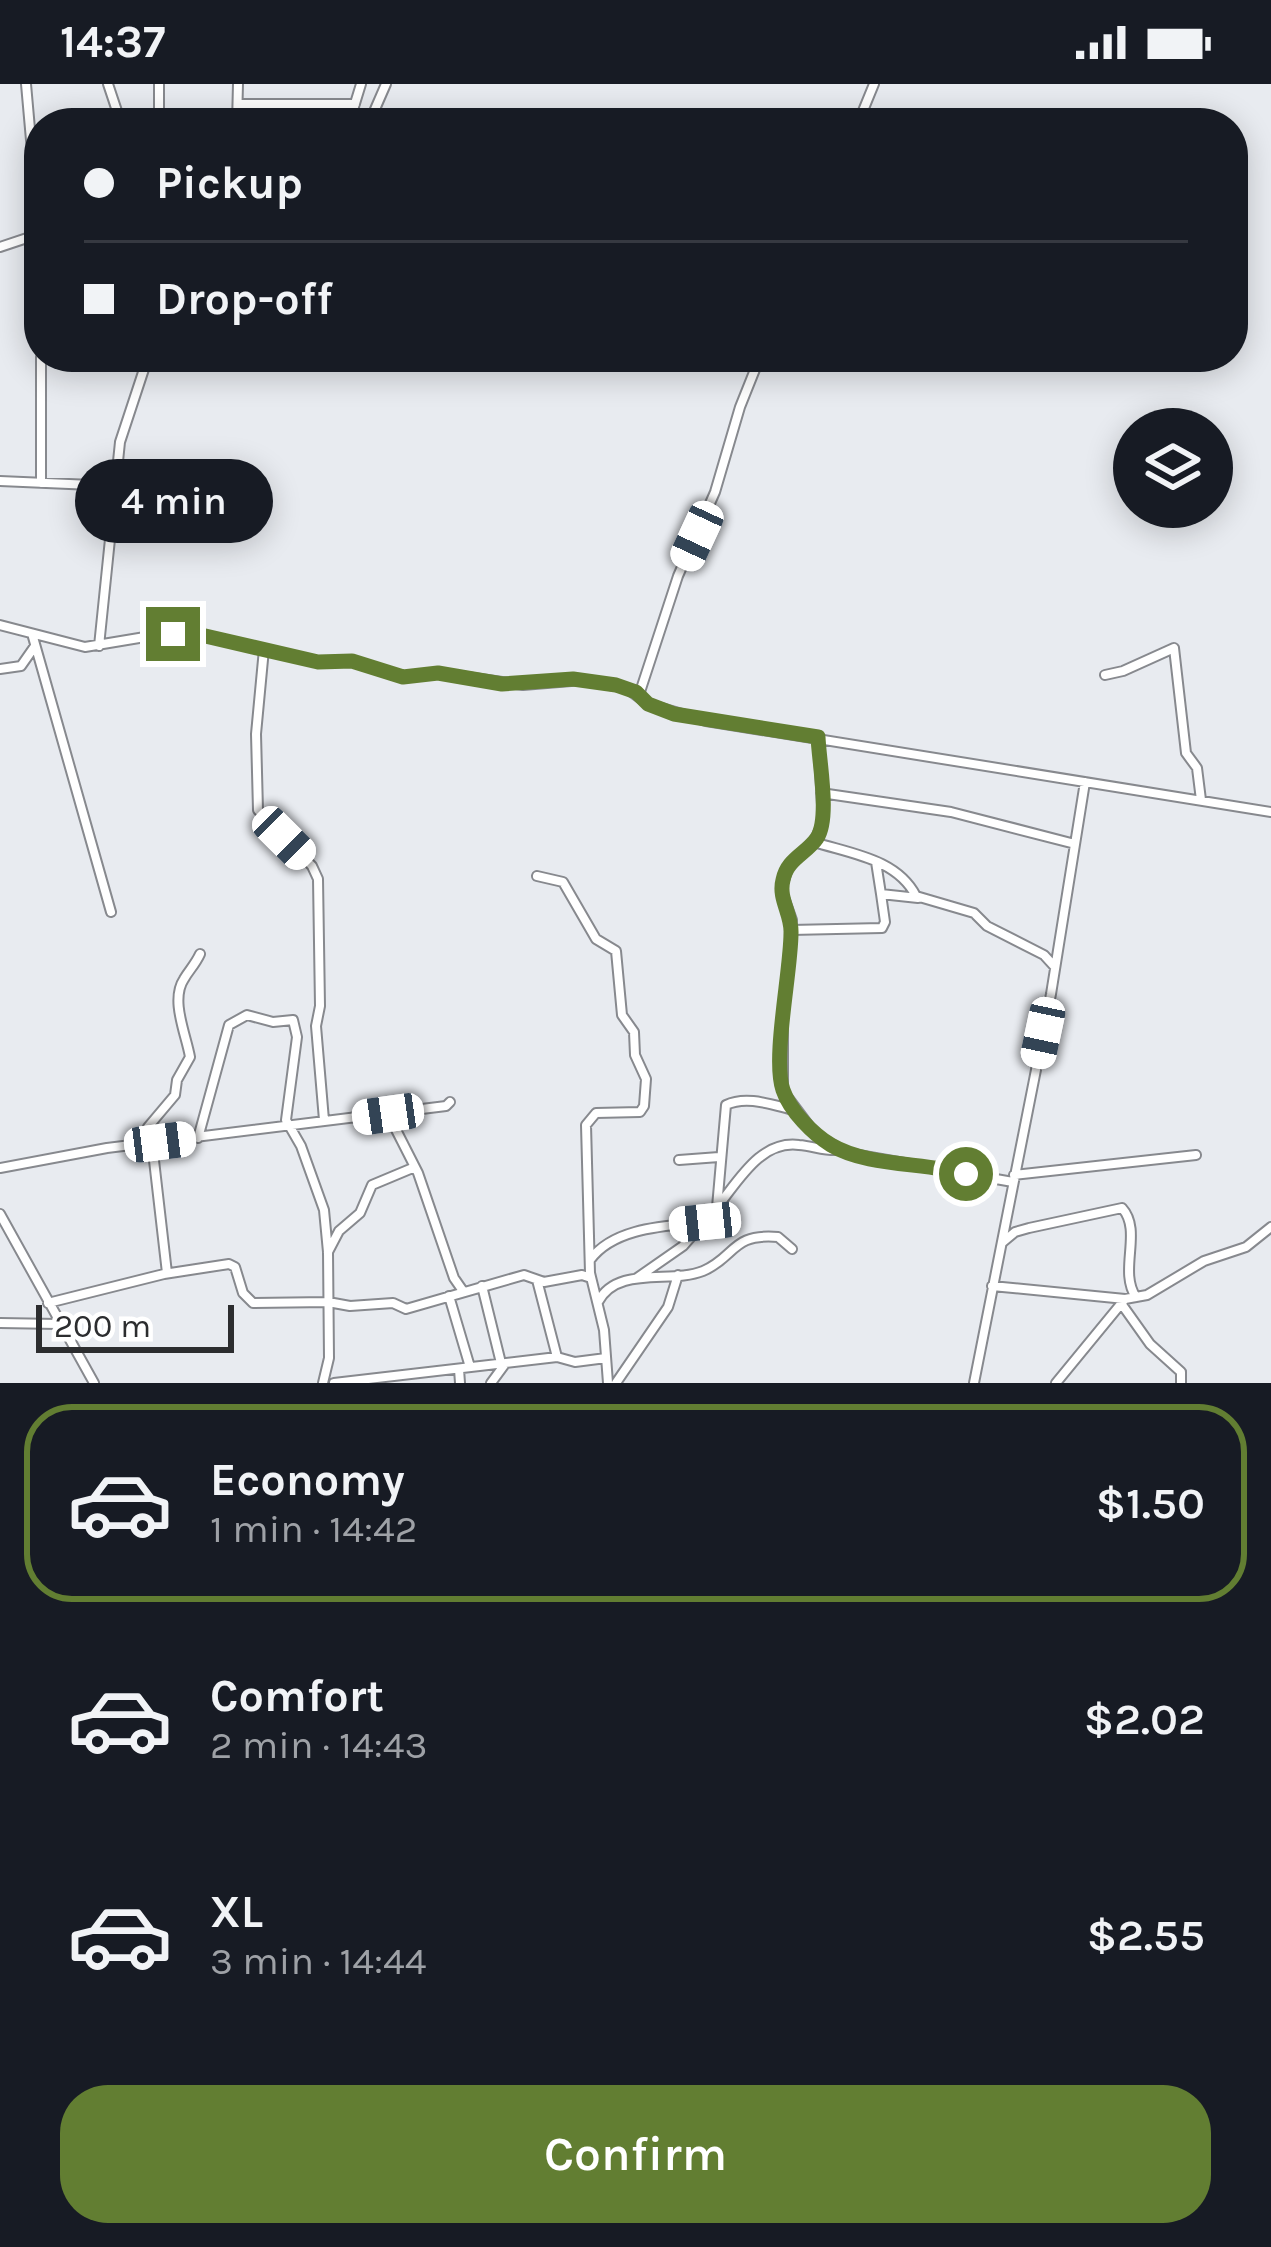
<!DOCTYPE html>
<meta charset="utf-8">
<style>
:root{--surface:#171b24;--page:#242831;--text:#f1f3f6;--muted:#9ea1a6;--line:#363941;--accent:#627e32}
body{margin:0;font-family:Karla,sans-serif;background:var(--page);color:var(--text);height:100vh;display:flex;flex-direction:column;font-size:45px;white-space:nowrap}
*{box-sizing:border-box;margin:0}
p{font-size:39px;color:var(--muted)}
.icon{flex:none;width:66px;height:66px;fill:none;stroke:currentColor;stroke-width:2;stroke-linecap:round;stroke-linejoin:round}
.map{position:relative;height:1299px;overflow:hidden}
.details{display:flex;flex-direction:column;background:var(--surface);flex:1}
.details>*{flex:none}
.hud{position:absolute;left:24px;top:24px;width:1224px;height:264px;border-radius:48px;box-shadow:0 6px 30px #0003;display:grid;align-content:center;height:264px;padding:0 60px;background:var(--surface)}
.controls{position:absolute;left:1113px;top:324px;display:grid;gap:24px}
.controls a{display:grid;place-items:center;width:120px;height:120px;border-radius:50%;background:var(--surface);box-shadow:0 6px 30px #0003;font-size:60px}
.scale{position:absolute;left:36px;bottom:30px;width:198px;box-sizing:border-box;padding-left:12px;border:6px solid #2c2d2f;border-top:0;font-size:33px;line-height:42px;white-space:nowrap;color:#2c2d2f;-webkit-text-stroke:9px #fff;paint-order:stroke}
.end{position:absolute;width:54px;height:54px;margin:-27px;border:15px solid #627e32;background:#fff;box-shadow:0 0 0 6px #fff}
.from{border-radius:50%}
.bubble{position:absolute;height:84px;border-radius:42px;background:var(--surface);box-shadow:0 6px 30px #0003;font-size:39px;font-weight:600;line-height:84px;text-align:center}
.car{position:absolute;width:36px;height:72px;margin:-36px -18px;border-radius:15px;box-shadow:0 0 9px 3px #0007;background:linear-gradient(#fff 24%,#345 0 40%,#fff 0 76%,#345 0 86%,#fff 0)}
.hud b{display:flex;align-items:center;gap:42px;height:114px;font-size:45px}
.hud b+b{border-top:3px solid var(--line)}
.hud i{width:30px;height:30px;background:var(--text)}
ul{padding:21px 0 0;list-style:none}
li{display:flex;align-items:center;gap:36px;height:198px;margin:0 24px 18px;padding:0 36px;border:6px solid transparent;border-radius:48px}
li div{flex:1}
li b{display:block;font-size:45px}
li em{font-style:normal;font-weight:600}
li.current{border-color:var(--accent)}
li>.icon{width:108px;height:108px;stroke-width:1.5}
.action{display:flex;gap:24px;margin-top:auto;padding:24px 60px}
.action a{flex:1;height:138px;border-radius:48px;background:var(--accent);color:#fff;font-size:48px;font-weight:600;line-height:138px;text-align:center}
.status{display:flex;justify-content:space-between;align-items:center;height:84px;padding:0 60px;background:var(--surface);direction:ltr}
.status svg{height:33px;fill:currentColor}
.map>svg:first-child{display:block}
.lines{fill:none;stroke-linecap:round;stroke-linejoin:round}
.street-casing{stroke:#87898e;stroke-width:12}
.street{stroke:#fff;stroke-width:8}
.route{stroke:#627e32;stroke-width:15}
</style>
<div class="status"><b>14:37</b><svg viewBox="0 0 49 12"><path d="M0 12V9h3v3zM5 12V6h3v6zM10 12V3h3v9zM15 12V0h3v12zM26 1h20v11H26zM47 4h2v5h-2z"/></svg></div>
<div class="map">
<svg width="1271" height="1299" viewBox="0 0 1271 1299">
<rect width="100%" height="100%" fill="#e8ebf0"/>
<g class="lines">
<defs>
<path id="street" d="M26,0L39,146
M108,0L121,39
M238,20H355
M159,39V0
M237,39L238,0
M349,39L361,0
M369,39L386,0
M858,39L874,0
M0,163L39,150
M0,397L115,402
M41,399V273
M0,541L85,563L151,552L201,551L318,578L352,577L403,593L438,589L523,601L583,596L626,604L648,620L706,637L1271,728
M33,553L111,828
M99,562L120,358L148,273
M264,565L256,650L258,726L312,782L318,795L320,922L316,942L324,1036
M0,585L21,582L35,562
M1105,591L1123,587L1174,564L1186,669L1197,684L1201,716
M639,611L678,492L715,408L740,323L760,273
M818,653L823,738L814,758L790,779L781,805L792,836L783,932V1007L816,1051L847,1069L1013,1098
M821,709L951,728L1075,760
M814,758C852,770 897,775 916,812L974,829L987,842L1044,871L1055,883
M876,778L881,810L918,814
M537,792L563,798L596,855L616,867L622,931L634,948L635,971L646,995L644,1022L640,1028L596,1029L586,1041L590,1189L604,1246L608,1299
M791,846L882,844L885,838L881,810
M388,1030L418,1089L454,1194L463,1207
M198,1054L229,941L247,931L273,938L293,936L297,953L286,1036L301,1062L324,1126L328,1168L329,1274L323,1299
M152,1059L167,1189
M149,1060L148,1043L175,1011L177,996L190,973C186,950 170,916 184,895C189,886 195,881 200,870
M679,1076L719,1073
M0,1084L107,1064L446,1022L450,1018
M1014,1091L1196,1071
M718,1122C739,1096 761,1056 799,1061C813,1062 824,1067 838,1066
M0,1130L94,1299
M1003,1158L1015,1148L1029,1144L1122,1124C1143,1147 1118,1187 1136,1213
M328,1168L339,1147L360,1129L372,1101L415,1083
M590,1176C614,1143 667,1142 704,1138
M637,1194L683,1162L717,1123L726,1021C747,1011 772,1021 794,1026
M537,1196L557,1273
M482,1202L501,1279
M992,1202L1125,1215
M449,1212L470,1283
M598,1218C617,1181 671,1200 703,1187C736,1173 731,1149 778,1153L792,1165
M48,1219L164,1190L229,1180L235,1183L243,1209L253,1219L328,1218L350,1222L393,1219L406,1225L524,1191L544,1198L582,1191L591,1194
M1123,1222L1150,1260L1181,1288V1299
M0,1239L58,1240
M459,1285L460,1299
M334,1299L557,1273L575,1278L606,1274
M491,1299L505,1280
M616,1299L668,1223L678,1191
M974,1299L1051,910L1085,698
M1056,1299L1125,1215L1147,1211L1204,1177L1246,1163L1271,1143"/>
</defs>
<!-- street casing -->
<use href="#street" class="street-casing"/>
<!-- street -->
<use href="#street" class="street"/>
</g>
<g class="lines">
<!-- route -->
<path class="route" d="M173,550L201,551L318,578L352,577L403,593L438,589L502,600L573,595L616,601L636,608L648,620L674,630L818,653C819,678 830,734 817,754C806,770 787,775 783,796C778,815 792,830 791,849C791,887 772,975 783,1006C790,1027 813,1050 831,1061C868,1083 924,1078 966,1090"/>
</g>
</svg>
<div class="controls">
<a><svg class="icon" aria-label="layers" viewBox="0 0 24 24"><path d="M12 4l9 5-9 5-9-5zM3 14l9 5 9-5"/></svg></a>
</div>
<div class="scale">200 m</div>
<i class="end from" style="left:966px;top:1090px"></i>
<i class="end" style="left:173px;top:550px"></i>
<div class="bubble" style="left:75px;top:375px;width:198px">4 min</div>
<i class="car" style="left:697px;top:452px;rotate:205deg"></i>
<i class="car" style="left:284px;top:754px;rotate:135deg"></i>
<i class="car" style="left:1043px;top:949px;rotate:192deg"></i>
<i class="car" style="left:388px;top:1030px;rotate:262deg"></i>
<i class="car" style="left:160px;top:1058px;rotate:83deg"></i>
<i class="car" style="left:705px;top:1138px;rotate:264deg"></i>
<div class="hud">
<b><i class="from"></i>Pickup</b>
<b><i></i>Drop-off</b>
</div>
</div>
<section class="details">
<ul>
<li class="current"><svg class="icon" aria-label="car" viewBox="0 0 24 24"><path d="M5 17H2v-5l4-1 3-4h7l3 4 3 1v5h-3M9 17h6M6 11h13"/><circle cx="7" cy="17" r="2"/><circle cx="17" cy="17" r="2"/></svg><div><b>Economy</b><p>1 min · 14:42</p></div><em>$1.50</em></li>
<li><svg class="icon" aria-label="car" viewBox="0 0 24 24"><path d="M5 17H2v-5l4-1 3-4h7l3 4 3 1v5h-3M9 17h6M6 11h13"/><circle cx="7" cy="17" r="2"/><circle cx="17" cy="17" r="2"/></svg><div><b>Comfort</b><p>2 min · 14:43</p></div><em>$2.02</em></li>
<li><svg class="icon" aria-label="car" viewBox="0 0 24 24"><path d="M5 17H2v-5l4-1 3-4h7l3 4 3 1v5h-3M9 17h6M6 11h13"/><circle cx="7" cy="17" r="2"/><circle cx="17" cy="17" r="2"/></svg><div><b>XL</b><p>3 min · 14:44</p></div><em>$2.55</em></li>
</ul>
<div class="action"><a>Confirm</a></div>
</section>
